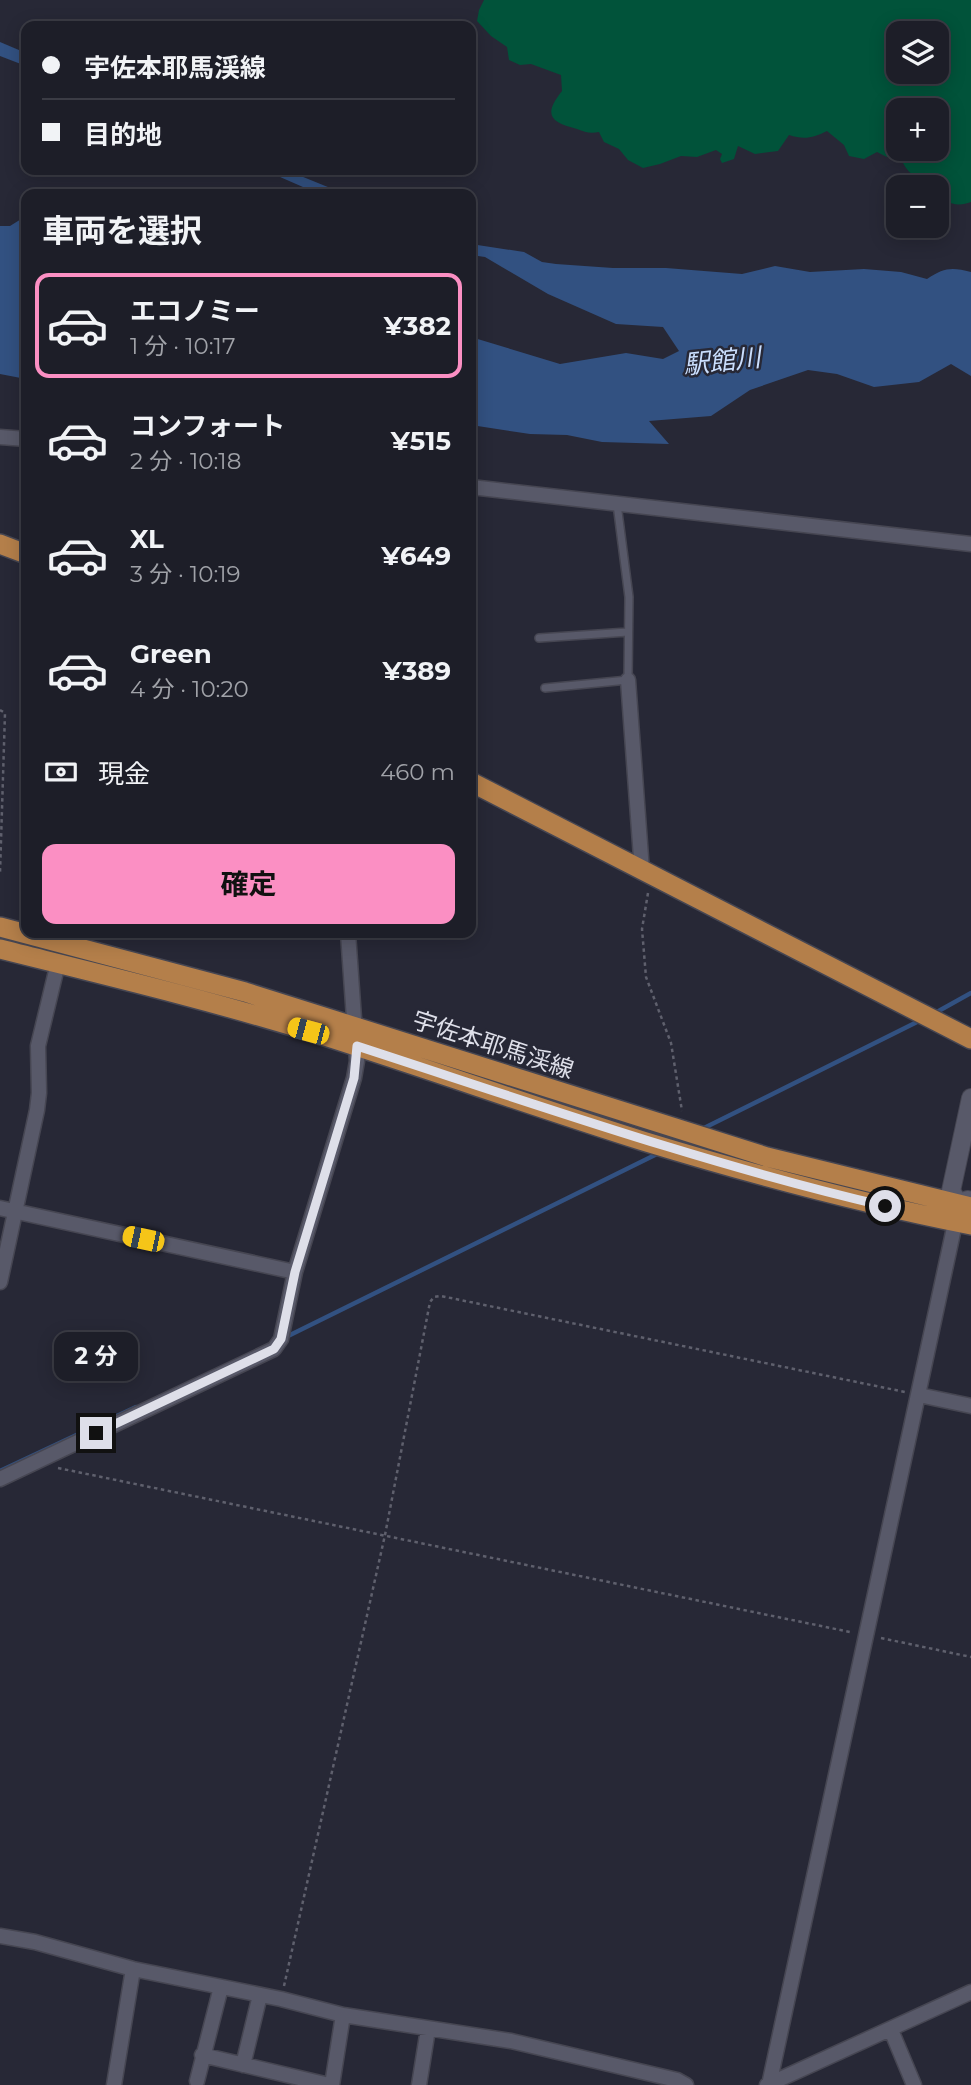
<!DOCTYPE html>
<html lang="ja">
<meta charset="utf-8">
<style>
:root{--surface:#1d1e28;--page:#252730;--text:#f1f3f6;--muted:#a0a2a8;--line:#3b3c45;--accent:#fb8fc3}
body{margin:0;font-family:Montserrat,"Noto Sans JP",sans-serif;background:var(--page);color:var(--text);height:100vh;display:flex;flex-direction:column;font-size:26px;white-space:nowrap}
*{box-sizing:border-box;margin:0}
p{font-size:23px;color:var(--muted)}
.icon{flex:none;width:38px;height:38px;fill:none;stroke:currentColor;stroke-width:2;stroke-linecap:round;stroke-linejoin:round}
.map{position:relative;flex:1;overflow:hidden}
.details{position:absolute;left:21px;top:189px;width:455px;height:749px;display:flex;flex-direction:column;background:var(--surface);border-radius:14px;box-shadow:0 4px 18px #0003,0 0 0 2px var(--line)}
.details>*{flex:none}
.guide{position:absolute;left:21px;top:21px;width:455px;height:154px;border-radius:14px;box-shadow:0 4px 18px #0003,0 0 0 2px var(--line);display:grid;align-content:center;height:154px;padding:0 21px;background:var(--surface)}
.tools{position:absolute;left:886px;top:21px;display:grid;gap:14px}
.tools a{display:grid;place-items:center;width:63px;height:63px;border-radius:14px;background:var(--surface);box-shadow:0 4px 18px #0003,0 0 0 2px var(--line);font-size:35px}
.end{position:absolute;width:32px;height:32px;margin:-16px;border:9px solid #dedfe9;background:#111;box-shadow:0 0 0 4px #111}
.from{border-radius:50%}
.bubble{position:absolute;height:49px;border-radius:14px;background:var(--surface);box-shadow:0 4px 18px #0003,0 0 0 2px var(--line);font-size:23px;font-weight:700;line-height:49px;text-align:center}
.car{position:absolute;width:21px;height:42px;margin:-21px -10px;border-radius:9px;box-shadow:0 0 5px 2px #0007;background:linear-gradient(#f5c518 24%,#345 0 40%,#f5c518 0 76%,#345 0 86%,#f5c518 0)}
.guide b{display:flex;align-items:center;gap:24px;height:66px;font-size:26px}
.guide b+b{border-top:2px solid var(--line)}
.guide i{width:18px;height:18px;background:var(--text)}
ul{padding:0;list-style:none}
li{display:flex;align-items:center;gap:21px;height:105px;margin:0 14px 10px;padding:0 7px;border:4px solid transparent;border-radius:14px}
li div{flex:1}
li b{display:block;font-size:26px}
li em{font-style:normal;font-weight:700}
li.on{border-color:var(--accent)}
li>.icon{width:63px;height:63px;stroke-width:1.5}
h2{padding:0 21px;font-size:32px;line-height:84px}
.pay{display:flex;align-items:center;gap:18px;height:77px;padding:0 21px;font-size:26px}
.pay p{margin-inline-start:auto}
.cta{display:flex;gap:14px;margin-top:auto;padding:14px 21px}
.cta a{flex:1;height:80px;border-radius:14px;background:var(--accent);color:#111;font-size:28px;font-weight:700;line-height:80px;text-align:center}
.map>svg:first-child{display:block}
.green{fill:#01533a;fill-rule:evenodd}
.water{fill:#325181}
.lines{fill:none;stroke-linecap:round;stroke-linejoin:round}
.stream{stroke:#325181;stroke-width:4.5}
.service-casing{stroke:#464652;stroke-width:10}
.minor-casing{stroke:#464652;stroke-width:17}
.tertiary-casing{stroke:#464652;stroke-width:20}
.primary-casing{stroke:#464652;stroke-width:22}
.path{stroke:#5f606d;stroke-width:2.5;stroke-dasharray:3.5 3.5;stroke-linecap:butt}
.service{stroke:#585969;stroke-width:7}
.minor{stroke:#585969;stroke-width:14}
.tertiary{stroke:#585969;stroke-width:18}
.primary{stroke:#b47f4a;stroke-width:19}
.route{stroke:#dedfe9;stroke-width:9}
.labels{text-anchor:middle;stroke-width:5;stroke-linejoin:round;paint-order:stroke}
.street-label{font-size:24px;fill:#dedfe9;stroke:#272836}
.water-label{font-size:26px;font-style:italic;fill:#cbdffe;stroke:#272836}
</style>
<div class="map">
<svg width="971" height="2085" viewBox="0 0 971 2085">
<rect width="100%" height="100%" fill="#272836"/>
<!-- green -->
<path class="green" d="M484,0H971V202C961,206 953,205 943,200L941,190L943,183C920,179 911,180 901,159L887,157L877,152L864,159L849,156L844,145L827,131C813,138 804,140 789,135L778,151L755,154L738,146L734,159L722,163L720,159L722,154L716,150L697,157L681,156L660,164L643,168L628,160L619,149L604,142L599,132C590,134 585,132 577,129C550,122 543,115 562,91L561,75L531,64L520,65L509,60L507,47L491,36L477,21L479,10ZM898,33H936V72H898ZM898,110H936V149H898Z"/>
<!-- water -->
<path class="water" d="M0,42L26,53V66L0,56Z
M264,170H286L345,194H319Z
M26,216V379L0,374V226H10Z
M471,244L524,252L542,262L556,264L613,268H666L742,274L775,266L810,272L864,269L901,272L927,279C944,268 951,267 971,272V376L951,364L919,382L874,387L837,374L808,370L750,390L711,416L649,421L669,444L602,442L567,435L530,434L471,425V337L560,364L626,353L663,359L679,351L663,327L616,324L548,294L485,257L471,255Z"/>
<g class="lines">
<!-- stream -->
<path class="stream" d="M935,1013L971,993
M700,1130L921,1020
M284,1338L659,1153
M0,1471L136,1407"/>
<defs>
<path id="service" d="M539,638L628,632
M545,688L628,680L629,597L617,504"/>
<path id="minor" d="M0,437L26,439
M471,487L971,544
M628,680L642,871
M0,1208L295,1272
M0,1282L37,1110L39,1093L38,1046L58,963
M919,1395L971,1406
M0,1479L274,1349L281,1339L295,1272L354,1078L357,1061L348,933
M0,1936L35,1942L133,1969L281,1999L343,2015L511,2041L677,2080L686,2085
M891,2030L914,2085
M202,2055L329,2085
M243,2065L260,1995
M197,2081L221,1987
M114,2085L133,1969
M332,2085L343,2015
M419,2085L428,2029
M767,2085L971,1992
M769,2085L957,1214"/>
<path id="tertiary" d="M968,1200L959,1204L951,1191L971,1098"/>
<path id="primary" d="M0,544L26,554
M471,782L971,1039
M0,927L245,992L767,1157L971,1207
M0,949C104,975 209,1000 312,1032C423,1067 532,1106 643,1141C751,1174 860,1203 971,1225"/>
</defs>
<!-- service casing -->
<use href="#service" class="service-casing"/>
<!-- minor casing -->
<use href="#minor" class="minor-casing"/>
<!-- tertiary casing -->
<use href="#tertiary" class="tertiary-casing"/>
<!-- primary casing -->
<use href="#primary" class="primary-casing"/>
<!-- path -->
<path class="path" d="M0,710L5,713L0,873
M648,893L642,929L646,977L671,1043L682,1111
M58,1468L850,1632
M881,1638L971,1657
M284,1986L385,1535L430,1302L434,1297L441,1296L905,1392"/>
<!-- service -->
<use href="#service" class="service"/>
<!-- minor -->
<use href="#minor" class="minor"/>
<!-- tertiary -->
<use href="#tertiary" class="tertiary"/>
<!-- primary -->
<use href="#primary" class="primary"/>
</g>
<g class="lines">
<!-- route -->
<path class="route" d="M96,1433L274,1349L281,1339L295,1272L354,1078L357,1046C532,1103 705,1164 885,1206"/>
</g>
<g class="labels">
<!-- street labels -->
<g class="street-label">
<text transform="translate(493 1045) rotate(18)" y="8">宇佐本耶馬渓線</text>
</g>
<!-- water labels -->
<g class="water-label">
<text transform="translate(722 361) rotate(-6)" y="9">駅館川</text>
</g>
</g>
</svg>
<div class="tools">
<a><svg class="icon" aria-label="layers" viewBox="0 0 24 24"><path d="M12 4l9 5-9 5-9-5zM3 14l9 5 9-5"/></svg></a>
<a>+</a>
<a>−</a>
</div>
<i class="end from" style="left:885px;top:1206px"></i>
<i class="end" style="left:96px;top:1433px"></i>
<div class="bubble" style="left:54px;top:1332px;width:84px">2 分</div>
<i class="car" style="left:308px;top:1031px;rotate:285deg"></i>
<i class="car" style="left:143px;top:1239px;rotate:282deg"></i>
<div class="guide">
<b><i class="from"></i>宇佐本耶馬渓線</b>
<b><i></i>目的地</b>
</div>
<section class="details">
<h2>車両を選択</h2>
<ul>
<li class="on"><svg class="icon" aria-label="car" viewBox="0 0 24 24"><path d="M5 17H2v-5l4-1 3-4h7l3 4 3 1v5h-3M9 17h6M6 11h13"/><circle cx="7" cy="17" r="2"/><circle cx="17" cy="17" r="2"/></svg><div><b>エコノミー</b><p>1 分 · 10:17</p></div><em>¥382</em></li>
<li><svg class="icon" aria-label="car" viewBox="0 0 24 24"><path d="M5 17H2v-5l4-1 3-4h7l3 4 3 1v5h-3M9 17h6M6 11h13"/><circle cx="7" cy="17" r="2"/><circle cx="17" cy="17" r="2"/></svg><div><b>コンフォート</b><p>2 分 · 10:18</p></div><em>¥515</em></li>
<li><svg class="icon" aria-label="car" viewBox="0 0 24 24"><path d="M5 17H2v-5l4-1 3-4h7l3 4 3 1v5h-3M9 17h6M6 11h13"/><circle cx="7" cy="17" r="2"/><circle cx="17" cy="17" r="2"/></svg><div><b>XL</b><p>3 分 · 10:19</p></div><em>¥649</em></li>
<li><svg class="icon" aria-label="car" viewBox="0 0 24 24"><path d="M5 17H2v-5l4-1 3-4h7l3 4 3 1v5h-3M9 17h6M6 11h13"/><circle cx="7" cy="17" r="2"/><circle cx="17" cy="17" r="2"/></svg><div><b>Green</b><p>4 分 · 10:20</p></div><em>¥389</em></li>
</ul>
<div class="pay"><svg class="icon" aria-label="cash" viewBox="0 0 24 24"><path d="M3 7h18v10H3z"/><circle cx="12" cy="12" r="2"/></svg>現金<p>460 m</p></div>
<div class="cta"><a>確定</a></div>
</section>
</div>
